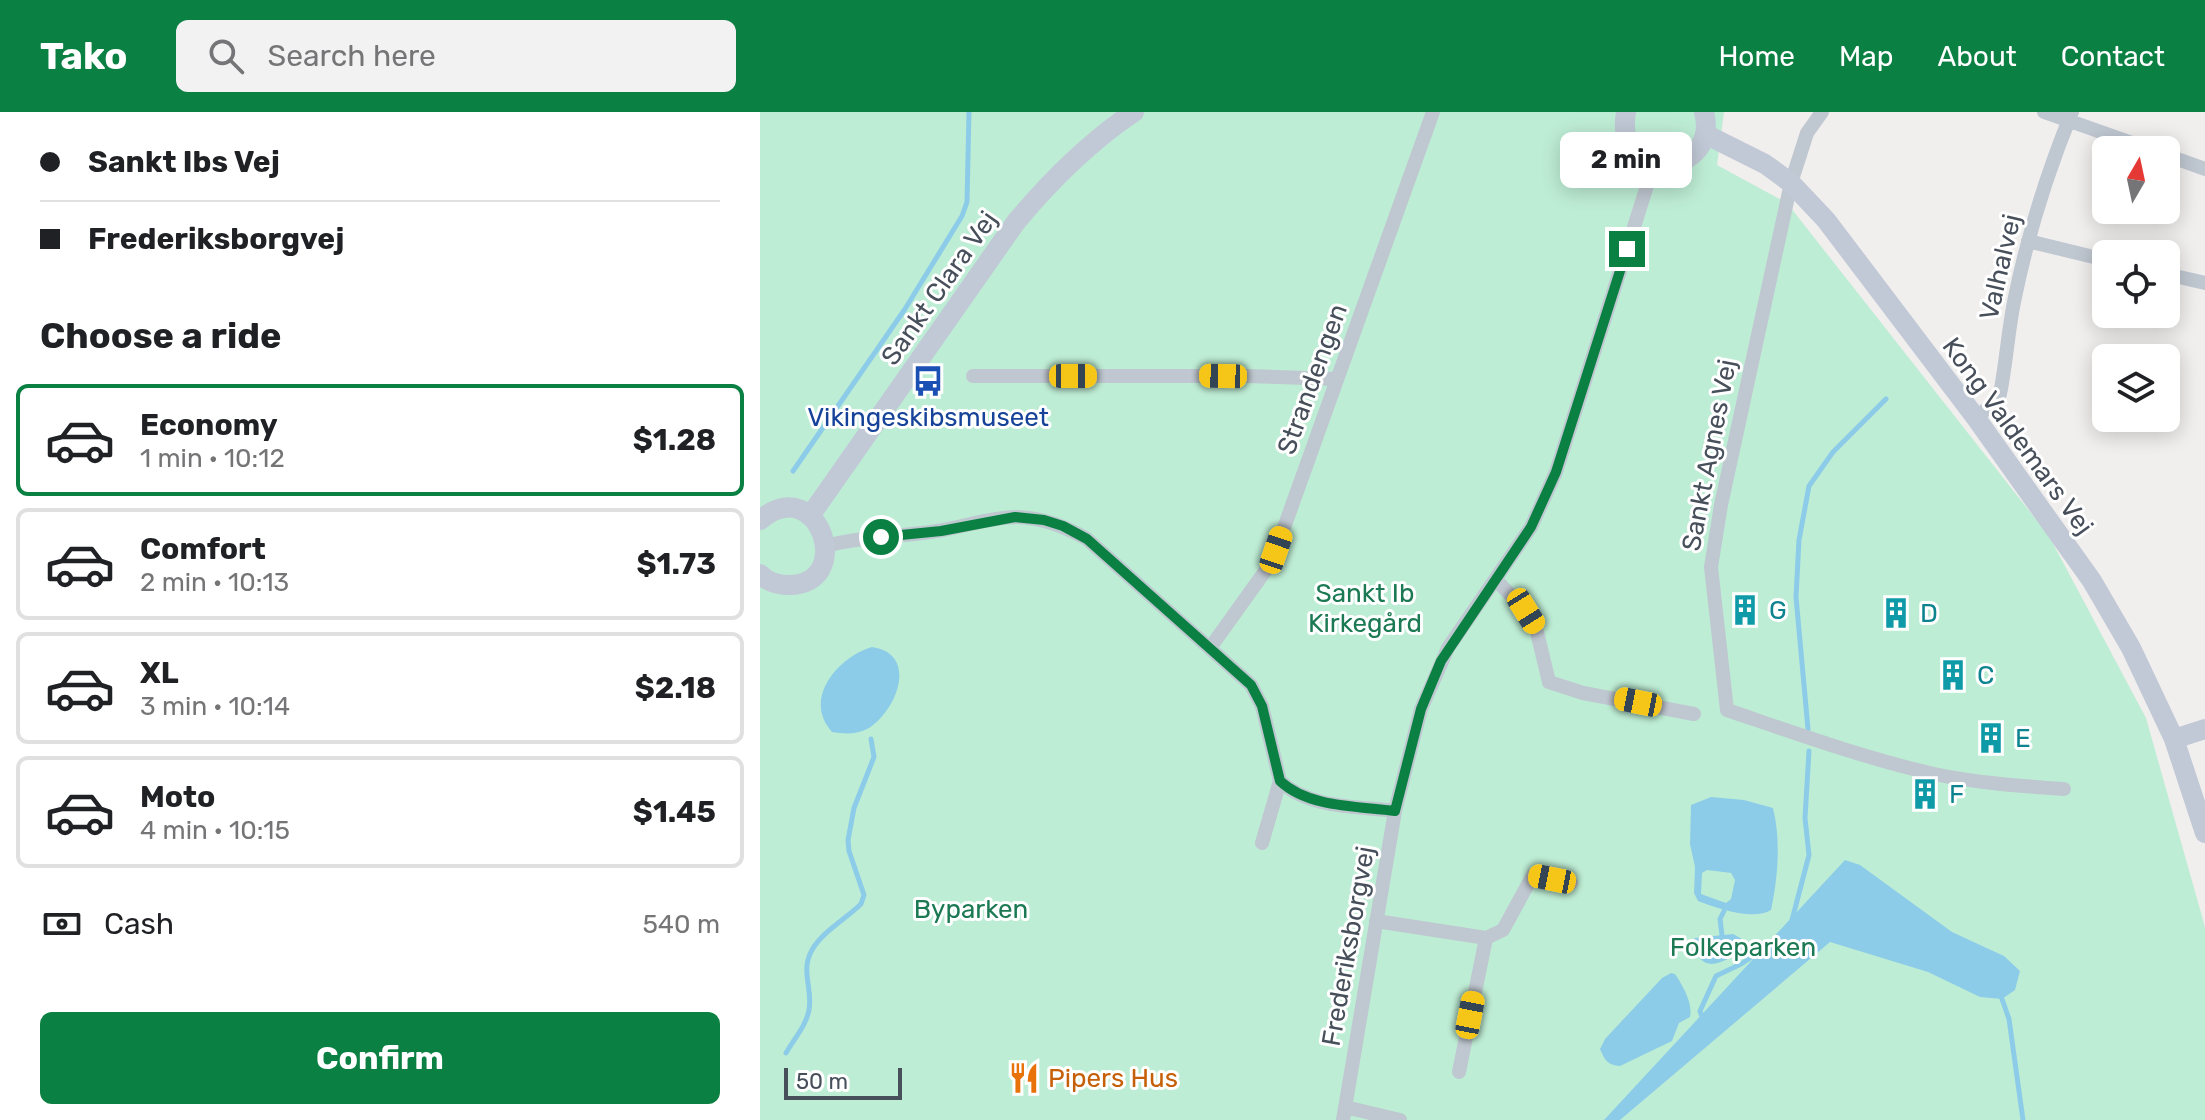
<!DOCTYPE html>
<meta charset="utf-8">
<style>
:root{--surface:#fff;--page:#f2f2f2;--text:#202124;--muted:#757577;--line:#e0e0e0;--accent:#0b8043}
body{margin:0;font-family:Rubik,sans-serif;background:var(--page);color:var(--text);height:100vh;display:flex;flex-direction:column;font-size:30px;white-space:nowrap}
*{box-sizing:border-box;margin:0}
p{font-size:26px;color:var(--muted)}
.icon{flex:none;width:44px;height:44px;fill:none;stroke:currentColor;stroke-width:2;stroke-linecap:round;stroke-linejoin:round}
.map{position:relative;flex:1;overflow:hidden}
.sheet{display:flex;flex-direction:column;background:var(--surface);width:760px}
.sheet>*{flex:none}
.guide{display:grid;align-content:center;height:176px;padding:0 40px;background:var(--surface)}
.needle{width:52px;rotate:9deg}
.controls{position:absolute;left:1332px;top:24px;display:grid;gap:16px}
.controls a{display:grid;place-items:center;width:88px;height:88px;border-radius:12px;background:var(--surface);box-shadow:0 4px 20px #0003;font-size:40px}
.scale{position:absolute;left:24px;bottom:20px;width:118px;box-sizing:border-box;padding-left:8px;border:4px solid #474f5b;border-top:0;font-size:22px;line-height:28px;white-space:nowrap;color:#474f5b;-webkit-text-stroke:6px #fff;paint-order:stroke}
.end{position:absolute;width:36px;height:36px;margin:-18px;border:10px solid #0b8043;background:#fff;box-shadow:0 0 0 4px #fff}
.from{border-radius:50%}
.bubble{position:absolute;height:56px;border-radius:12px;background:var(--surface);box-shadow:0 4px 20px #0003;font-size:26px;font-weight:700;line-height:56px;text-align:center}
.car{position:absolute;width:24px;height:48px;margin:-24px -12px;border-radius:10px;box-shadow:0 0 6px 2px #0007;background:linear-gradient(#f5c518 24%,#345 0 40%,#f5c518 0 76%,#345 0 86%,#f5c518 0)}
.guide b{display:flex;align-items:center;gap:28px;height:76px;font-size:30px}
.guide b+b{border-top:2px solid var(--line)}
.guide i{width:20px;height:20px;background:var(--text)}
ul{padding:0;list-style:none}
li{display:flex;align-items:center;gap:24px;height:112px;margin:0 16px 12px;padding:0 24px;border:4px solid var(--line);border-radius:12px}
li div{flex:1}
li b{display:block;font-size:30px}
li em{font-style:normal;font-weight:700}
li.on{border-color:var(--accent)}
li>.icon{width:72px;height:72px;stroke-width:1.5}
h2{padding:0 40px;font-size:36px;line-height:96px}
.pay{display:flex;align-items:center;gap:20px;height:88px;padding:0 40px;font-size:30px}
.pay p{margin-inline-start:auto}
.primary-button{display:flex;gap:16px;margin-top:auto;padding:16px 40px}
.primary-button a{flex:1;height:92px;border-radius:12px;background:var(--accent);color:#fff;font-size:32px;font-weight:700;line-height:92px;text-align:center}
header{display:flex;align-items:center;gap:48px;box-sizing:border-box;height:112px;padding:0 40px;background:var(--accent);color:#fff}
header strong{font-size:38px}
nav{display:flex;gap:44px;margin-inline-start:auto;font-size:28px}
.search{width:560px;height:72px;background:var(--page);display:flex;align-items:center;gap:20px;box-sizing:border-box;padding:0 28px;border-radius:12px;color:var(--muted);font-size:30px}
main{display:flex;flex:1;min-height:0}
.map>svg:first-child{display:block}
.green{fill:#beedd5}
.water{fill:#8dcce8;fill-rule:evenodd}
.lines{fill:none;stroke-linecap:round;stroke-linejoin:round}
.stream{stroke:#8dcce8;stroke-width:5}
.street{stroke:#bfc7d0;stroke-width:14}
.secondary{stroke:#c1c9d6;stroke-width:20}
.route{stroke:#0b8043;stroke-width:10}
.labels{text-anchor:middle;stroke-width:6;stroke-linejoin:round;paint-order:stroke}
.street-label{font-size:26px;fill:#474f5b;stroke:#fff}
.transit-label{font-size:26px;fill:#164399;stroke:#fff}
.park-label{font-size:26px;fill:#1b7953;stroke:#fff}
.culture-label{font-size:26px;fill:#0d838f;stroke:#fff;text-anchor:start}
.food-label{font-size:26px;fill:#c56008;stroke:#fff;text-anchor:start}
</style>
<header>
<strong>Tako</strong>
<div class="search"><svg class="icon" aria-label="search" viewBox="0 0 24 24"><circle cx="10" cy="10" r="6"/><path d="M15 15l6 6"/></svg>Search here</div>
<nav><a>Home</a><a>Map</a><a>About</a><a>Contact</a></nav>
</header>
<main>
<section class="sheet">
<div class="guide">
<b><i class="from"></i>Sankt Ibs Vej</b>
<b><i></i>Frederiksborgvej</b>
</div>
<h2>Choose a ride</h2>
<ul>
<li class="on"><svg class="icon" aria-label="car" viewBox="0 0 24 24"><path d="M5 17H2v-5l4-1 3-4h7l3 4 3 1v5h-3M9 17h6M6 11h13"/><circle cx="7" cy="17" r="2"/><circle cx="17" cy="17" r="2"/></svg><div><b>Economy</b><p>1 min · 10:12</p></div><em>$1.28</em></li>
<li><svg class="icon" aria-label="car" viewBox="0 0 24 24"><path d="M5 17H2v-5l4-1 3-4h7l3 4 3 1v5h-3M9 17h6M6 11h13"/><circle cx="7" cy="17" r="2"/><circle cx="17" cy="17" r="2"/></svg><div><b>Comfort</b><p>2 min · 10:13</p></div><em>$1.73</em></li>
<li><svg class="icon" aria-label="car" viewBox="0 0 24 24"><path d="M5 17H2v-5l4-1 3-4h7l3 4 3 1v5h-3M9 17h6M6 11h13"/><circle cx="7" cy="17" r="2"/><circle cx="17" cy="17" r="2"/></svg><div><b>XL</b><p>3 min · 10:14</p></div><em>$2.18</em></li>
<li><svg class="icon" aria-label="car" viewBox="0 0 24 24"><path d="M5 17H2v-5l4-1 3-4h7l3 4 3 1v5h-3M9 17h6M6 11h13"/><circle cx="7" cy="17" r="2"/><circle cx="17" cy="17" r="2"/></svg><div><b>Moto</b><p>4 min · 10:15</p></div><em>$1.45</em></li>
</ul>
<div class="pay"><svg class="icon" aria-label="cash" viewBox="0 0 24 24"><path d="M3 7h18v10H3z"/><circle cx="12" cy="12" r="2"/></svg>Cash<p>540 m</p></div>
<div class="primary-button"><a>Confirm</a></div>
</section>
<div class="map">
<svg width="1445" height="1008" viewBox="0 0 1445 1008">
<rect width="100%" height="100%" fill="#f1eeee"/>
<!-- green -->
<path class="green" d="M0,0H964L957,53L1027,91L1289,424L1386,606L1445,815V1008H0Z"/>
<!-- water -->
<path class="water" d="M112,535C159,542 137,598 109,616C97,623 84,622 72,620C42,587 78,545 112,535Z
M951,685L984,688L1013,696C1021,728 1018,766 1011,798C994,809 956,796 938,789L934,781L935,755L930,732L931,693ZM947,758L971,761L975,768L971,787L966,791L941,782L942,761Z
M1085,748L1100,753L1192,820L1244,844L1260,859L1255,878L1242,887L1220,885L1168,860L1070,830L860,1008H844Z
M973,822L982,827L981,838C960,854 940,862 932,829L935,826Z
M911,861L915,862C923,874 933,891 930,905L919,911L912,929L860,954C847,953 845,948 840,937L845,927L902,866Z"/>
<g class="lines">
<!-- stream -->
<path class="stream" d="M33,359L145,197L202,104L207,90L209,0
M1048,617L1036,485L1039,428L1049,374L1073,340L1126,287
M1031,812L1049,743L1045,706L1049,639
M962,823L960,807L964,799
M1242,887L1249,907L1263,1008
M943,907L940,899L956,864L981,852L1007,835
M26,941C34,927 46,914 49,898C53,876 40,859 52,838C62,820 87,806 101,792L104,783L89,739L88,728L94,696L114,645L111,627"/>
<!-- street -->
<path class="street" d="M1062,0L1047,21L1031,71L961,393L951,455L967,598C1035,621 1104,646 1174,662C1217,671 1260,674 1304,677
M1284,0L1392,38
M1406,43L1445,57
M1268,129L1346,148
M1406,162L1445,171
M213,264H486L577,267
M1216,306L1238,287L1240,282C1246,252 1248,220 1254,190C1267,125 1287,61 1312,0
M66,434C102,424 140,425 177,419C203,415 231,405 257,405C283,406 304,414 327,427L491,573L502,594L520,669C549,697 598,694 635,699
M736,468L766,499L776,516L789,570L823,581L934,602
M450,536L508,455L516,438L673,0
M502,731L520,669
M616,809L726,826
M699,960L726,826L743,818L773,763L811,771
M585,995L640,1008
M583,1008L635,699L661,597L688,536L771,415L796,360L894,52"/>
<!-- secondary -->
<path class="secondary" d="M866,0C853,73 961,66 944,0
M945,22L1005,52L1031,71L1066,108L1216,306L1332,469L1371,536L1414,627L1445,721
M50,404L256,110C291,68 328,31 374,0
M0,408C59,358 97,474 28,473C17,473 8,470 0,462
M1414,627L1445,617"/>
</g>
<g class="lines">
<!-- route -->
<path class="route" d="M121,425L181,419L255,405L284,408L303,414L327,427L491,573L502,594L520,669C549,696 598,694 635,699L661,597L681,549L771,415L796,360L867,137"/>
</g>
<!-- icons -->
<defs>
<symbol id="bus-bare" viewBox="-9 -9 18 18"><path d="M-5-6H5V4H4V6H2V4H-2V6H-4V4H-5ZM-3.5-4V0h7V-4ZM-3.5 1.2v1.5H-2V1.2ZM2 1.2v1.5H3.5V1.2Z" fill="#1a4fb4" stroke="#fff" stroke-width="2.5" paint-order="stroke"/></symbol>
<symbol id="building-bare" viewBox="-9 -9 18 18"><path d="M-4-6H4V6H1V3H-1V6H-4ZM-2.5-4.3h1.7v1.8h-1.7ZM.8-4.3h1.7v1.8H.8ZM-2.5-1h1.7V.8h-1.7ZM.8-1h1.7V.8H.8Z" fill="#0f9aa8" stroke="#fff" stroke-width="2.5" paint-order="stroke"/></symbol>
<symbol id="restaurant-bare" viewBox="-9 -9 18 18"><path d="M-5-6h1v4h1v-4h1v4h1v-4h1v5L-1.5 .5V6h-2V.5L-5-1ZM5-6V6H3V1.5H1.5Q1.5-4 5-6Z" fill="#e8710a" stroke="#fff" stroke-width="2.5" paint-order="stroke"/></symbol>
</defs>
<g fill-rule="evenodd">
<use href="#bus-bare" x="146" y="247" width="44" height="44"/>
<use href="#building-bare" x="963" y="476" width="44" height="44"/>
<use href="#building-bare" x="1114" y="479" width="44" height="44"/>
<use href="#building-bare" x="1171" y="541" width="44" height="44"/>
<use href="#building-bare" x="1209" y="604" width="44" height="44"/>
<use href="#building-bare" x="1143" y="660" width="44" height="44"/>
<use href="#restaurant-bare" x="242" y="944" width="44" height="44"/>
</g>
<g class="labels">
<!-- street labels -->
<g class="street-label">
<text transform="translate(1240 155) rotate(-77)" y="9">Valhalvej</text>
<text transform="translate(179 176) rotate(-55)" y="9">Sankt Clara Vej</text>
<text transform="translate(552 267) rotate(-70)" y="9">Strandengen</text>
<text transform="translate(1258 324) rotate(54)" y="9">Kong Valdemars Vej</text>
<text transform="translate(949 343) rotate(-79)" y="9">Sankt Agnes Vej</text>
<text transform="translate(588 834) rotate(-80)" y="9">Frederiksborgvej</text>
</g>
<!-- transit labels -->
<g class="transit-label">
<text x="168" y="314">Vikingeskibsmuseet</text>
</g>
<!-- park labels -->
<g class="park-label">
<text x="605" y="490">Sankt Ib<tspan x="605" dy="30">Kirkegård</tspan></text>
<text x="211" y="806">Byparken</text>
<text x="983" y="844">Folkeparken</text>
</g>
<!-- culture labels -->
<g class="culture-label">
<text x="1009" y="507">G</text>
<text x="1160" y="510">D</text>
<text x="1217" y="572">C</text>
<text x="1255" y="635">E</text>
<text x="1189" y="691">F</text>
</g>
<!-- food labels -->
<g class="food-label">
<text x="288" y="975">Pipers Hus</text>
</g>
</g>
</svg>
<div class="controls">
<a><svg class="needle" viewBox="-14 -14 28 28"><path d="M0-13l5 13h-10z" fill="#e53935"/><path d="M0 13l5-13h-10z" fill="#757577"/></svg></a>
<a><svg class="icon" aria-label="locate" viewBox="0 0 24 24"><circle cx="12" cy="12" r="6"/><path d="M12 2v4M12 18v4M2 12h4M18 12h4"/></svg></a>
<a><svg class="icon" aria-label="layers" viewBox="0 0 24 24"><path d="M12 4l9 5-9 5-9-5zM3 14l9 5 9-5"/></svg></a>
</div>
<div class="scale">50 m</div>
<i class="end from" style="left:121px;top:425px"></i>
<i class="end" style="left:867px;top:137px"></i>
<div class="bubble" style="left:800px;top:20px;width:132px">2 min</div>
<i class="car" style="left:313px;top:264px;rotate:90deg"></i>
<i class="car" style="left:463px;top:264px;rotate:271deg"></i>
<i class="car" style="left:516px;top:438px;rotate:19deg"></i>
<i class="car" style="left:766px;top:499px;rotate:148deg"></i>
<i class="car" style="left:878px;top:590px;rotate:281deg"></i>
<i class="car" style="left:792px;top:767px;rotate:281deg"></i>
<i class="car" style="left:710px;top:903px;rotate:11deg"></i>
</div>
</main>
